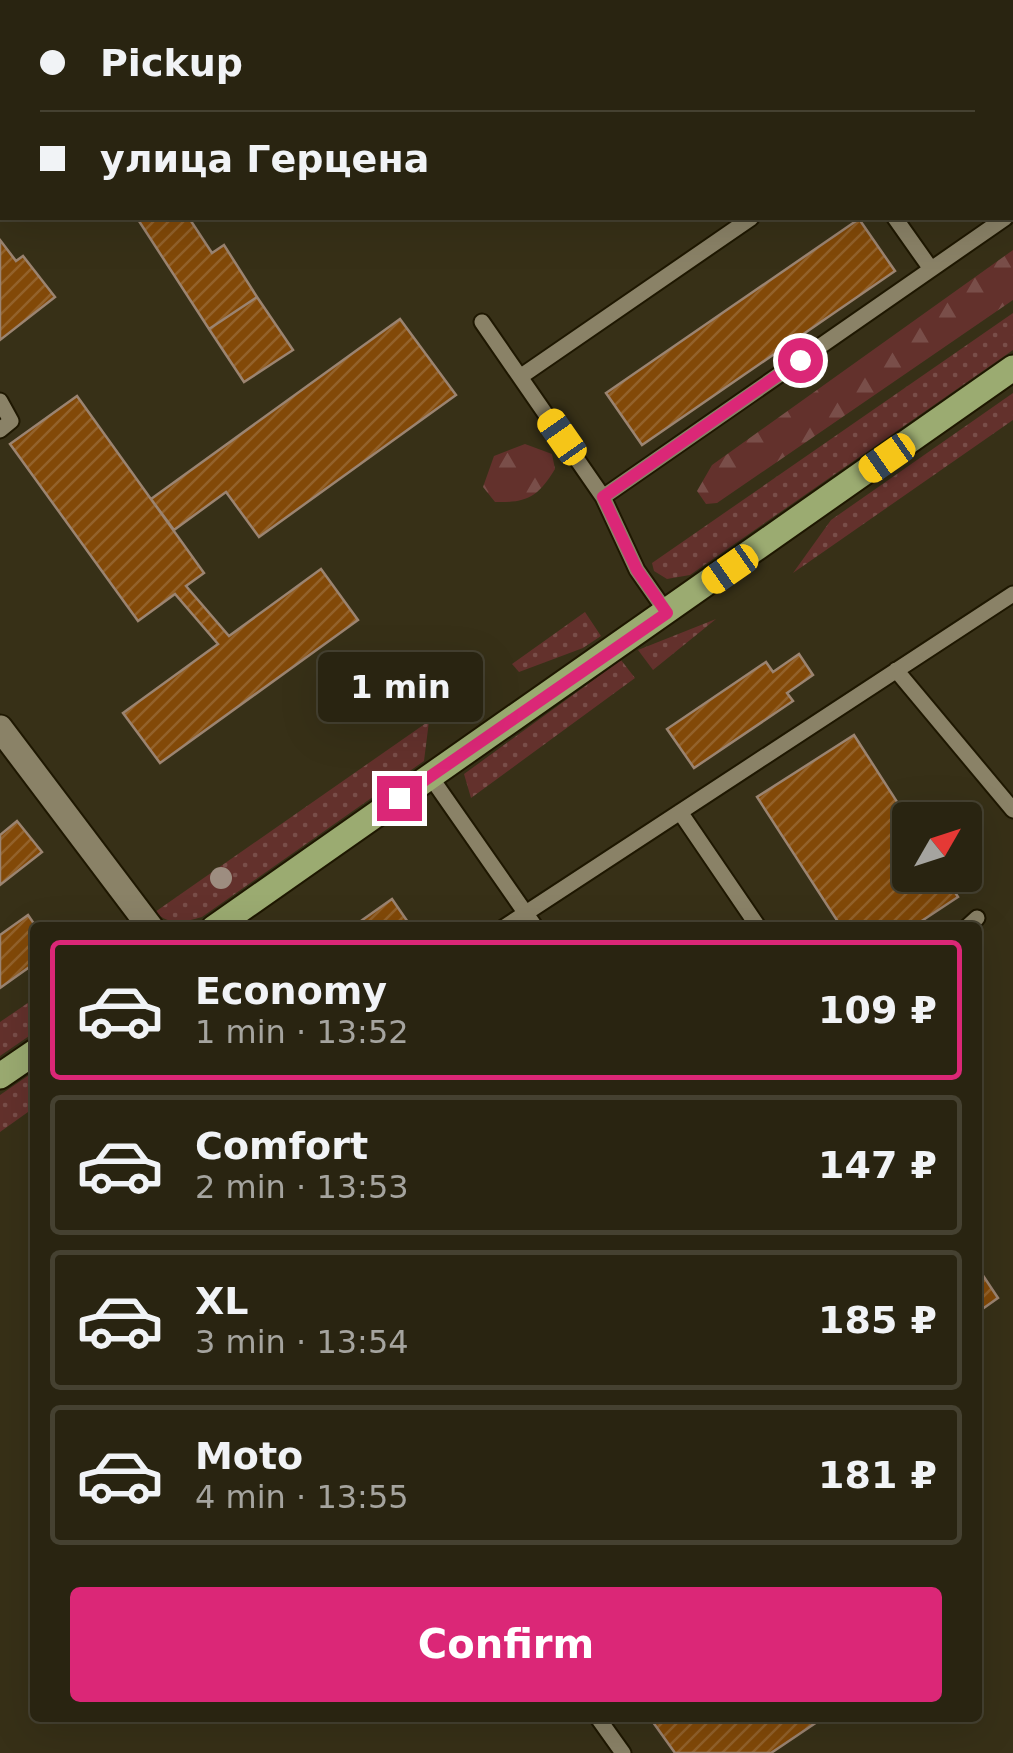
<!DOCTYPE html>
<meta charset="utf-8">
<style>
:root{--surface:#292411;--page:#35301f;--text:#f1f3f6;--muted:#a5a49f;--line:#454131;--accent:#db2777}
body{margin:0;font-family:"DejaVu Sans",sans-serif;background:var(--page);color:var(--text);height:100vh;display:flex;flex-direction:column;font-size:38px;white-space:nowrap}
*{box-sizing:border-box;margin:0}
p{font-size:32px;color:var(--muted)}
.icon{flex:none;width:55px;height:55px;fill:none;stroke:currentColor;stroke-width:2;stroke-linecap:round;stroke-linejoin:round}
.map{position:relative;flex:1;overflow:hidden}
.panel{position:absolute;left:30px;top:922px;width:952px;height:800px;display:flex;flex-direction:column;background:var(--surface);border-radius:10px;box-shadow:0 10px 40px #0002,0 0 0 2px var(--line)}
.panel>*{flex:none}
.banner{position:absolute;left:0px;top:0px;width:1015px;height:220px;box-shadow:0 10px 40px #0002,0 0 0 2px var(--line);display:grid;align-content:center;height:220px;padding:0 40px;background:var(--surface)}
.needle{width:65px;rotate:51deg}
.tools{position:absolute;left:892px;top:802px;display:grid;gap:20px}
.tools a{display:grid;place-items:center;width:90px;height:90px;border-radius:10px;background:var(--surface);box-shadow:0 10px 40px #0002,0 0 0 2px var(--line);font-size:50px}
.end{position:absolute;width:45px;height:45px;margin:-22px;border:12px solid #db2777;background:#fff;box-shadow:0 0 0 5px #fff}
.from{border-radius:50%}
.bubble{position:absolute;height:70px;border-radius:10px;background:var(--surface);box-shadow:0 10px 40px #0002,0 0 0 2px var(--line);font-size:32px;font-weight:800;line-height:70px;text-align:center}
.car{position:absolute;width:30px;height:60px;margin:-30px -15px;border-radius:12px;box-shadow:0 0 8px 2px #0007;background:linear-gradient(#f5c518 24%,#345 0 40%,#f5c518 0 76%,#345 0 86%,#f5c518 0)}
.banner b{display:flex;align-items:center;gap:35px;height:95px;font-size:38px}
.banner b+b{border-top:2px solid var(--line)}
.banner i{width:25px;height:25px;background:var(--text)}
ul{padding:18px 0 0;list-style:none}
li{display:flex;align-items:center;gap:30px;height:140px;margin:0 20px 15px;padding:0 20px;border:5px solid var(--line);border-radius:10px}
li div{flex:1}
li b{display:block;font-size:38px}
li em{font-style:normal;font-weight:800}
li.on{border-color:var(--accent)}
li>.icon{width:90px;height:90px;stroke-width:1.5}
.cta{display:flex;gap:20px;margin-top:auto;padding:20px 40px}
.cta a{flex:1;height:115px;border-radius:10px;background:var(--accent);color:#fff;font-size:40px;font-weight:800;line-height:115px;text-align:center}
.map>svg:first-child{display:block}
.grass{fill:url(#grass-dots)}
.forest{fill:url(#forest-firs)}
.building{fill:url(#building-hatch);stroke:#9b8471;stroke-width:2.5}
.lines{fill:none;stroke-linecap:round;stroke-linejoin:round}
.lane-casing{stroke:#1e1701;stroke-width:19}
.street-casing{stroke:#1e1701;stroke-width:29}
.primary-casing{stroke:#1e1701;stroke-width:29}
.lane{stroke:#8a8267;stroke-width:15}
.street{stroke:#8a8267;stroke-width:25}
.primary{stroke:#9bab71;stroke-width:25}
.tree{fill:#9d8d80}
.route{stroke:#db2777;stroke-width:12}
</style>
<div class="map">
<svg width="1013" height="1753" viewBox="0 0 1013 1753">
<defs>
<pattern id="grass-dots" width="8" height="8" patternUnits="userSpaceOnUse" patternTransform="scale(2.5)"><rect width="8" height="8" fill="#63312c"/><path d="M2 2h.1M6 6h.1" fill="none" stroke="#794e49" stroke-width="1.8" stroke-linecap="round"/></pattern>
<pattern id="forest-firs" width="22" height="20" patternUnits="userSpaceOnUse" patternTransform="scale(2.5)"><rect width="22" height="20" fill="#63312c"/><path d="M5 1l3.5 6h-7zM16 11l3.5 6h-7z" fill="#794e49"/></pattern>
<pattern id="building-hatch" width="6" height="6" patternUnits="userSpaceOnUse" patternTransform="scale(2.5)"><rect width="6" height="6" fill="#824908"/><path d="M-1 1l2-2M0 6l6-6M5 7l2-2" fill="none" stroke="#93622b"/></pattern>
</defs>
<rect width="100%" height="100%" fill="#373017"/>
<!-- grass -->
<path class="grass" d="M1013,313V350L690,575L667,579L654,571L652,563Z
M1013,393V420L793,573L831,520Z
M585,612L601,636L583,648L519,672L512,664Z
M716,619L653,670L638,650Z
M621,660L635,678L471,798L464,774Z
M429,721L424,761L202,917C184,922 170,926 155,912Z
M35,998V1032L0,1056V1022Z
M35,1071V1107L0,1132V1095Z"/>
<!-- forest -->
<path class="forest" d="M1013,250V300L717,503L706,504L697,491L712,465Z
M525,444L552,454L555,469C538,497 527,503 495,502L483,487L494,456Z"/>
<!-- building -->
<path class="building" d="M0,0H43L2,2L0,36Z
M122,0H197L118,2Z
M371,0H507L509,2H367Z
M137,218H189L212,253L224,245L257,297L209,329Z
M859,219L895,271L642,445L606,393Z
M0,240L16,261L23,256L55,297L0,340Z
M257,297L293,350L244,382L209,329Z
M400,319L456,395L259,537L226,492L174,530L151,499Z
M77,396L204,573L186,586L229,636L321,569L358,620L160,763L123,713L218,644L175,594L138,621L10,444Z
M799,654L813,675L787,693L793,701L694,768L667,729L766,662L773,672Z
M854,735L910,822V875H944L958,897L911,928H842L757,797Z
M17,821L42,852L0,885V835Z
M392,899L412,928H351Z
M28,915L37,928L35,963L0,988V935Z
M978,1268L998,1298L978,1312Z
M650,1718H823L771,1753H675Z"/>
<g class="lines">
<defs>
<path id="lane" d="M74,2L77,0
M0,212L2,210
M895,218L931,269
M482,322L603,497L637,570L667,613
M520,377L751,218
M0,401L11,421L0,430
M603,497L1005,218
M896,670L1013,810
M430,776L536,928
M680,812L759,928
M503,928L1013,594
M966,928L977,918
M598,1718L623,1753"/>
<path id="street" d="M0,728L151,928"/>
<path id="primary" d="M214,928L1013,368
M0,1076L35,1052"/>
</defs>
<!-- lane casing -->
<use href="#lane" class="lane-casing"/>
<!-- street casing -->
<use href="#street" class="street-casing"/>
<!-- primary casing -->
<use href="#primary" class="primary-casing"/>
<!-- lane -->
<use href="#lane" class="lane"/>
<!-- street -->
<use href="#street" class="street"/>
<!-- primary -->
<use href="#primary" class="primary"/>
</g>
<!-- trees -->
<circle class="tree" cx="221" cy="878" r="11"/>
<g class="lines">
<!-- route -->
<path class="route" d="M399,798L667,613L637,570L603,497L800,360"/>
</g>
</svg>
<div class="tools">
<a><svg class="needle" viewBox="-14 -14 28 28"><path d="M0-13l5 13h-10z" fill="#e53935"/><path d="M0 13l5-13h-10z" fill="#a5a49f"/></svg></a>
</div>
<i class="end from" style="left:800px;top:360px"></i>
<i class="end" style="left:399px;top:798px"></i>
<div class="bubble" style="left:318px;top:652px;width:165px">1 min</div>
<i class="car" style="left:562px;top:437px;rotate:325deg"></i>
<i class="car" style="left:887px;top:458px;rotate:235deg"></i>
<i class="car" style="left:730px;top:569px;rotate:235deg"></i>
<div class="banner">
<b><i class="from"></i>Pickup</b>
<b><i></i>улица Герцена</b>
</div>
<section class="panel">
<ul>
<li class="on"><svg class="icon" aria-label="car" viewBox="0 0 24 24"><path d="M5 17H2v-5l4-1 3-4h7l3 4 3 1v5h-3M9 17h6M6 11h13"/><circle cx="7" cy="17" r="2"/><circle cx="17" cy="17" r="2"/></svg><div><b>Economy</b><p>1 min · 13:52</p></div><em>109 ₽</em></li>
<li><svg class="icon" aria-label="car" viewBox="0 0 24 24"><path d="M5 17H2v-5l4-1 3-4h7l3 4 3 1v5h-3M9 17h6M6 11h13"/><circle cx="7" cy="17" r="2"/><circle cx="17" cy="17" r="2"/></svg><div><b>Comfort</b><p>2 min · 13:53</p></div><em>147 ₽</em></li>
<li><svg class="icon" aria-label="car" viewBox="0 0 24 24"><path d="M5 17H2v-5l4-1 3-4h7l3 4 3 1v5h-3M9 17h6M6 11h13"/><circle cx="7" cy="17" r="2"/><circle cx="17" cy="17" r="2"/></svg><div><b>XL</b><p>3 min · 13:54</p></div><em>185 ₽</em></li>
<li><svg class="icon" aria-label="car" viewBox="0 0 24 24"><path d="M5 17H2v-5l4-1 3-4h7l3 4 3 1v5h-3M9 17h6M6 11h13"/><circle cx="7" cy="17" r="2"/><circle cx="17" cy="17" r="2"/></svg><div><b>Moto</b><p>4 min · 13:55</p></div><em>181 ₽</em></li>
</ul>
<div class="cta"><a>Confirm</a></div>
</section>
</div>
